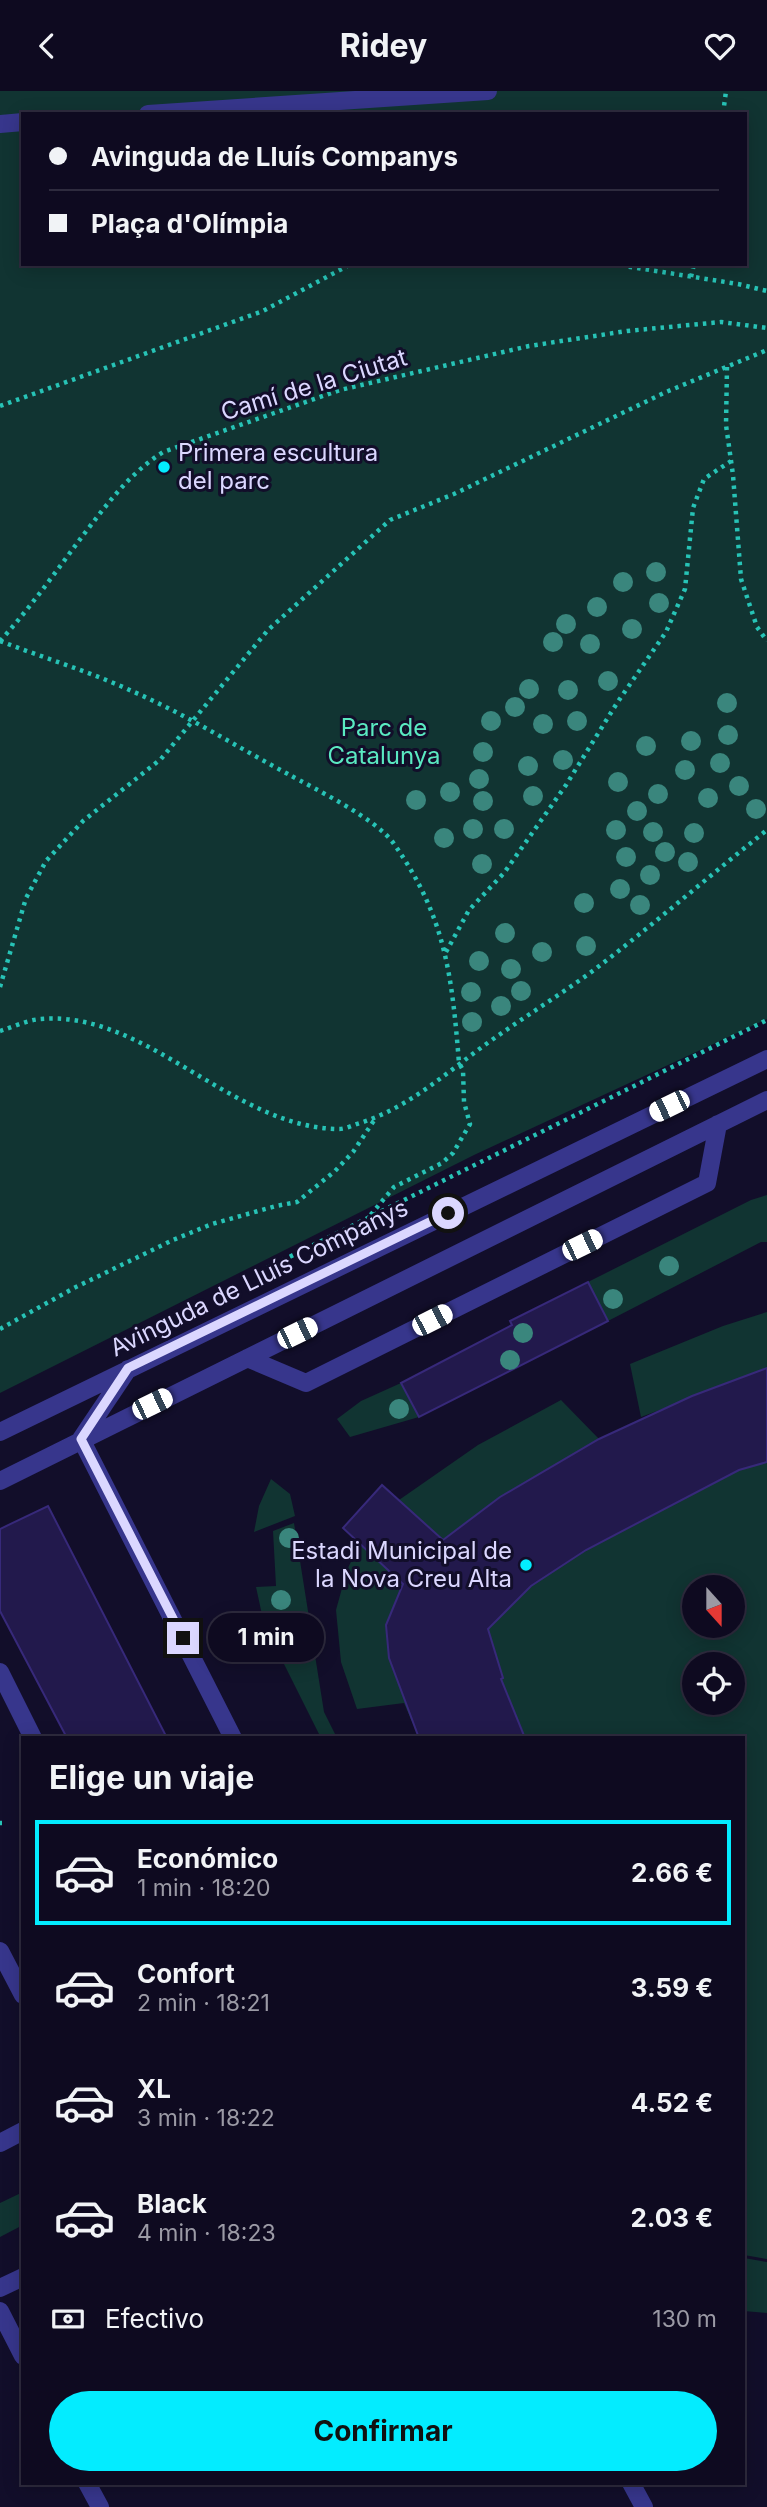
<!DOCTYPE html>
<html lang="es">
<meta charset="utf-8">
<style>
:root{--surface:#0e0a20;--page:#171329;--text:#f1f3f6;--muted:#9b9aa5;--line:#2e2b3e;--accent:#03ecff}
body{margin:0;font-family:Inter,sans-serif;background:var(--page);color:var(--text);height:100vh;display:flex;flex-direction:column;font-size:26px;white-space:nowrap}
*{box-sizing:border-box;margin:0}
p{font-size:23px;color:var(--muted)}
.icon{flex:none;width:38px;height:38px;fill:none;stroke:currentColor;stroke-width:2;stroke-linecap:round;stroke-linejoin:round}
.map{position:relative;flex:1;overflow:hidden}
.drawer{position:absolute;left:21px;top:1645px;width:724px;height:749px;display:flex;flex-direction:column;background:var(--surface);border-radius:0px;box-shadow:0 4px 18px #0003,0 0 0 2px var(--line)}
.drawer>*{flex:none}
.hud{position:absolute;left:21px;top:21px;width:726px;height:154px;border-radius:0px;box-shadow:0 4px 18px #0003,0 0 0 2px var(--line);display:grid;align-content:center;height:154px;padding:0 28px;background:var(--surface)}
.needle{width:46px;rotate:159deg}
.buttons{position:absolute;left:682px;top:1484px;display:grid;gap:14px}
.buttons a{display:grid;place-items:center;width:63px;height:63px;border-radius:50%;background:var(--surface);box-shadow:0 4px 18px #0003,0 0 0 2px var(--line);font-size:35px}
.end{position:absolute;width:32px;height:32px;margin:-16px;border:9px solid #dbd7ff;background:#111;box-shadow:0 0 0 4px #111}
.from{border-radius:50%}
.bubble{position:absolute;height:49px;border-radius:24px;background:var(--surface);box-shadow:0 4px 18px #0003,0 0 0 2px var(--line);font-size:23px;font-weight:700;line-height:49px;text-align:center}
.car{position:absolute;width:21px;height:42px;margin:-21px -10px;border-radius:9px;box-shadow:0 0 5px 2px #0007;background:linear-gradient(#fff 24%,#345 0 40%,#fff 0 76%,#345 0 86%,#fff 0)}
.hud b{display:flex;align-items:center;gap:24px;height:66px;font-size:26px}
.hud b+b{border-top:2px solid var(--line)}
.hud i{width:18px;height:18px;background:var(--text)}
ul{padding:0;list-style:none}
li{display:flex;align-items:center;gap:21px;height:105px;margin:0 14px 10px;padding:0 14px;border:4px solid transparent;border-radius:0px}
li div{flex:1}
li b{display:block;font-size:26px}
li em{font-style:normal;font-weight:700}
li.current{border-color:var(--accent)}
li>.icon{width:63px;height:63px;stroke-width:1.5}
h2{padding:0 28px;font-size:32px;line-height:84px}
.pay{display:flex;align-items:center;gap:18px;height:77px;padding:0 28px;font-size:26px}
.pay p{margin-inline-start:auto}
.button{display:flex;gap:14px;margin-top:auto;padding:14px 28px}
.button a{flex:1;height:80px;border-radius:42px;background:var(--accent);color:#111;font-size:28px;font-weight:700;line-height:80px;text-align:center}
header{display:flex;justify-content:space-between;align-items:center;height:91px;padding:0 28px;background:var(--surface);font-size:32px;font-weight:700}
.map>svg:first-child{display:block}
.green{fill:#113432;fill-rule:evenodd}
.building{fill:#22194c;stroke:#37297a;stroke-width:2}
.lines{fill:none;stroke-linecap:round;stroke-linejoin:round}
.path{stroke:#27c3b6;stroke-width:4.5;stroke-dasharray:3.5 5;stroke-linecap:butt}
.minor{stroke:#37368c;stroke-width:18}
.tree{fill:#3a867d}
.route{stroke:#dbd7ff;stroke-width:9}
.poi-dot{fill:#03ecff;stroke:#120e2a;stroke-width:2.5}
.labels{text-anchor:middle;stroke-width:6;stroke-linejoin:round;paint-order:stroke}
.street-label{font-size:24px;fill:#dbd7ff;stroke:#120e2a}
.poi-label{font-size:24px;fill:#dbd7ff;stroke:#120e2a;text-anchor:start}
.park-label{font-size:24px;fill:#5ae9c1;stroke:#120e2a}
</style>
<header><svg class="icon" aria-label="back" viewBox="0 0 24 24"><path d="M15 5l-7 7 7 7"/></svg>Ridey<svg class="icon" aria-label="heart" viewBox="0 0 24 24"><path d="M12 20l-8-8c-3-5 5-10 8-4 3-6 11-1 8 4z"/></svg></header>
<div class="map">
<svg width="767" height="2416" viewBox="0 0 767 2416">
<rect width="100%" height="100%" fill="#120e2a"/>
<!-- green -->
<path class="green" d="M0,0H767V928L474,1064L0,1302ZM23,23H746V173H23Z
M767,1104V1151H761L608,1230L588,1191L751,1109Z
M767,1221V2168L744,2164V1647H419L404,1612L357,1618L341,1571L336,1519L347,1479L360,1452L408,1418L399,1409L478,1354L561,1309L599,1348L673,1314L641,1326L630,1273L723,1235ZM695,1496H733V1535H695ZM695,1573H733V1612H695Z
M401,1292L419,1326L350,1346L337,1328L361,1310Z
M271,1388L290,1403L295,1425L254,1441L259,1415Z
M294,1432L324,1621L337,1647H321L264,1533L256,1496L276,1495L273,1440Z
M23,2101V2134L0,2146V2112Z
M744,2167L767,2171V2222L744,2220Z"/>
<!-- building -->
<path class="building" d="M588,1191L608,1230L419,1326L401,1292L512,1234L510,1230Z
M767,1277V1371L739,1379L586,1459L531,1495L488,1538L503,1587L501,1588L525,1647H419L389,1567L386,1534L403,1493L343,1437L382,1394L443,1449L500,1406L599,1348L692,1305Z
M48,1415L167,1647H67L0,1520V1438Z"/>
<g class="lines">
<!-- path -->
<path class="path" d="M723,23L726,0
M612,173L738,193L767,200
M691,186L694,173
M727,276L726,334L733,384L741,488L757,536L767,550
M0,315L263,220L351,173
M0,550C44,567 91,581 134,601C187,624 237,656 288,683C315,698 377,728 394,753C446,826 452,886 459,972L463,979L464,1011L470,1033L453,1062L442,1072L394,1096L368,1127
M0,550C31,516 57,479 84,443C108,412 129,383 163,361L340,299L529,255L627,240L721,231L767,237
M446,861L469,819L504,782L566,694L617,612L666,541L685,498L693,417L704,388L731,370
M0,896L26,807L46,770L83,730L161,668L268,539L390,429L454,403L666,301L767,259
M0,940C13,936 27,929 41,928C147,919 232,1037 339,1038C346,1038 353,1034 360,1032C410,1016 447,981 489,951C524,926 560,904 594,879C653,834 709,785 767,739
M267,1177L767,929
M0,1238L74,1197L173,1149L212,1133L276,1115L297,1111L335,1080L353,1061L375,1028
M0,1732H2"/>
<!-- minor -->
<path class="minor" d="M148,23L488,0
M0,33L23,31
M247,1267L306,1292L707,1092L718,1033
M0,1341L767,968
M81,1348L233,1647
M81,1348L128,1278
M0,1390L767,1009
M0,1581L33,1647
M0,1860L23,1904
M0,2052L23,2040
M0,2197L23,2186
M0,2220L23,2265
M87,2392L100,2416
M631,2392L644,2416"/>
</g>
<!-- trees -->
<g class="tree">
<circle cx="656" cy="481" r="10"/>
<circle cx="623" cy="491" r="10"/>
<circle cx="659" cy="512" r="10"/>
<circle cx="597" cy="516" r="10"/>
<circle cx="566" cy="533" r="10"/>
<circle cx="632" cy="538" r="10"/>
<circle cx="553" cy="551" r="10"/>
<circle cx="590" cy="553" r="10"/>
<circle cx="608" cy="590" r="10"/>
<circle cx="529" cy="598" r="10"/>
<circle cx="568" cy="599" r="10"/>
<circle cx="727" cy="612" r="10"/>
<circle cx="515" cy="616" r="10"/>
<circle cx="491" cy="630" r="10"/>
<circle cx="577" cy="630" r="10"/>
<circle cx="543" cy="633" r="10"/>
<circle cx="728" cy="644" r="10"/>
<circle cx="691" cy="650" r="10"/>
<circle cx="646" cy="655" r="10"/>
<circle cx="483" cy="661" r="10"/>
<circle cx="563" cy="669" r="10"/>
<circle cx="720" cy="672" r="10"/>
<circle cx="528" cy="675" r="10"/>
<circle cx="685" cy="679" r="10"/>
<circle cx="479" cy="688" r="10"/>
<circle cx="618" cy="691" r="10"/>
<circle cx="739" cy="695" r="10"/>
<circle cx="450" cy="701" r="10"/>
<circle cx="658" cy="703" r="10"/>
<circle cx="533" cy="705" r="10"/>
<circle cx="708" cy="707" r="10"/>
<circle cx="416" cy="709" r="10"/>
<circle cx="483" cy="710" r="10"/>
<circle cx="756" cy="718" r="10"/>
<circle cx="637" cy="720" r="10"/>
<circle cx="473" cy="738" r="10"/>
<circle cx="504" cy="738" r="10"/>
<circle cx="616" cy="739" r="10"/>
<circle cx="653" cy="741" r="10"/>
<circle cx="694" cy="742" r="10"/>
<circle cx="444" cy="747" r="10"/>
<circle cx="665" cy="761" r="10"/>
<circle cx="626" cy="766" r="10"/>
<circle cx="688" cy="771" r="10"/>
<circle cx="482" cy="773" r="10"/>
<circle cx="650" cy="784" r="10"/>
<circle cx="620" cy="798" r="10"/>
<circle cx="584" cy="812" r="10"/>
<circle cx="640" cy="814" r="10"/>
<circle cx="505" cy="842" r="10"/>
<circle cx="586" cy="855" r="10"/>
<circle cx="542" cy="861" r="10"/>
<circle cx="479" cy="870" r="10"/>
<circle cx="511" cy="878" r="10"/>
<circle cx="521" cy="900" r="10"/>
<circle cx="471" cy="901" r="10"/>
<circle cx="501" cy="915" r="10"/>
<circle cx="472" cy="931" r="10"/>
<circle cx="669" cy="1175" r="10"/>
<circle cx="613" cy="1208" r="10"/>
<circle cx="523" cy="1242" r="10"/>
<circle cx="510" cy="1269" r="10"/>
<circle cx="399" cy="1318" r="10"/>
<circle cx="289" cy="1447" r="10"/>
<circle cx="281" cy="1509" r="10"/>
</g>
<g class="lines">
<!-- route -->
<path class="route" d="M183,1547L81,1348L128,1277L448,1122"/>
</g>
<!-- markers -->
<g class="poi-dot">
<circle cx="164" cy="376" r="7"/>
<circle cx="526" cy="1474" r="7"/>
</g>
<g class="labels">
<!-- street labels -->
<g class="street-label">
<text transform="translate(314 294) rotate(-17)" y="8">Camí de la Ciutat</text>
<text transform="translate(259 1187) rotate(-26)" y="8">Avinguda de Lluís Companys</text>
</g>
<!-- poi labels -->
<g class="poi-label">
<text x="178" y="370">Primera escultura<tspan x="178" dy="28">del parc</tspan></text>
<text x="512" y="1468" text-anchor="end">Estadi Municipal de<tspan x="512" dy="28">la Nova Creu Alta</tspan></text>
</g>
<!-- park labels -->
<g class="park-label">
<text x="384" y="645">Parc de<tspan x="384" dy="28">Catalunya</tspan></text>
</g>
</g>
</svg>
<div class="buttons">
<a><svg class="needle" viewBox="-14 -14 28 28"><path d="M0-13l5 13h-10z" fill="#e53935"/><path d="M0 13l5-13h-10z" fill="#9b9aa5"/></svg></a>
<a><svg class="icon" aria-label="locate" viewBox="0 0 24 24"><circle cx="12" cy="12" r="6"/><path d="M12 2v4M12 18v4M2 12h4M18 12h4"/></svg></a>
</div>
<i class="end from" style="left:448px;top:1122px"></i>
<i class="end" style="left:183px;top:1547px"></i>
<div class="bubble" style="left:208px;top:1522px;width:116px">1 min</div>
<i class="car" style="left:669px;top:1015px;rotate:244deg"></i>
<i class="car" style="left:582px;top:1154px;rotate:64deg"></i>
<i class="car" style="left:432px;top:1229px;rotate:63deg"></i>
<i class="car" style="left:297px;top:1242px;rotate:64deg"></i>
<i class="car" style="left:152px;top:1313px;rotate:64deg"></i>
<div class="hud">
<b><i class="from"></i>Avinguda de Lluís Companys</b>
<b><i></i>Plaça d'Olímpia</b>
</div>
<section class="drawer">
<h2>Elige un viaje</h2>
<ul>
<li class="current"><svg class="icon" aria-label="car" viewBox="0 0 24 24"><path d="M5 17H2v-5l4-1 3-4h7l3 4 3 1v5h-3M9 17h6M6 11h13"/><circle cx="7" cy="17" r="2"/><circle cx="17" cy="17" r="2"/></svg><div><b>Económico</b><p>1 min · 18:20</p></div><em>2.66 €</em></li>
<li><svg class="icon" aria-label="car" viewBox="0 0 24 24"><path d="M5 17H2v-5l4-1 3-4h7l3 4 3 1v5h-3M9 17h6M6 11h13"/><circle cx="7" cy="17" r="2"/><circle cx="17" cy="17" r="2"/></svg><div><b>Confort</b><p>2 min · 18:21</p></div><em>3.59 €</em></li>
<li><svg class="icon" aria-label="car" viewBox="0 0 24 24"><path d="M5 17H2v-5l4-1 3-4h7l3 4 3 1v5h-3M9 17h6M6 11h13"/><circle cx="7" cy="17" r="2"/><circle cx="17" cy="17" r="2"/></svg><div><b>XL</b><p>3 min · 18:22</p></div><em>4.52 €</em></li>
<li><svg class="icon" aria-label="car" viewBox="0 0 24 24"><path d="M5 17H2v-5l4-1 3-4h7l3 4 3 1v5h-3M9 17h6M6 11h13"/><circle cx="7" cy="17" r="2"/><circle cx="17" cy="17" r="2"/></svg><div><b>Black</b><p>4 min · 18:23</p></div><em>2.03 €</em></li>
</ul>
<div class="pay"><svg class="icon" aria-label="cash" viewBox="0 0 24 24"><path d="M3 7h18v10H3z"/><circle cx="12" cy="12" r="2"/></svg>Efectivo<p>130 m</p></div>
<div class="button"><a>Confirmar</a></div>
</section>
</div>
